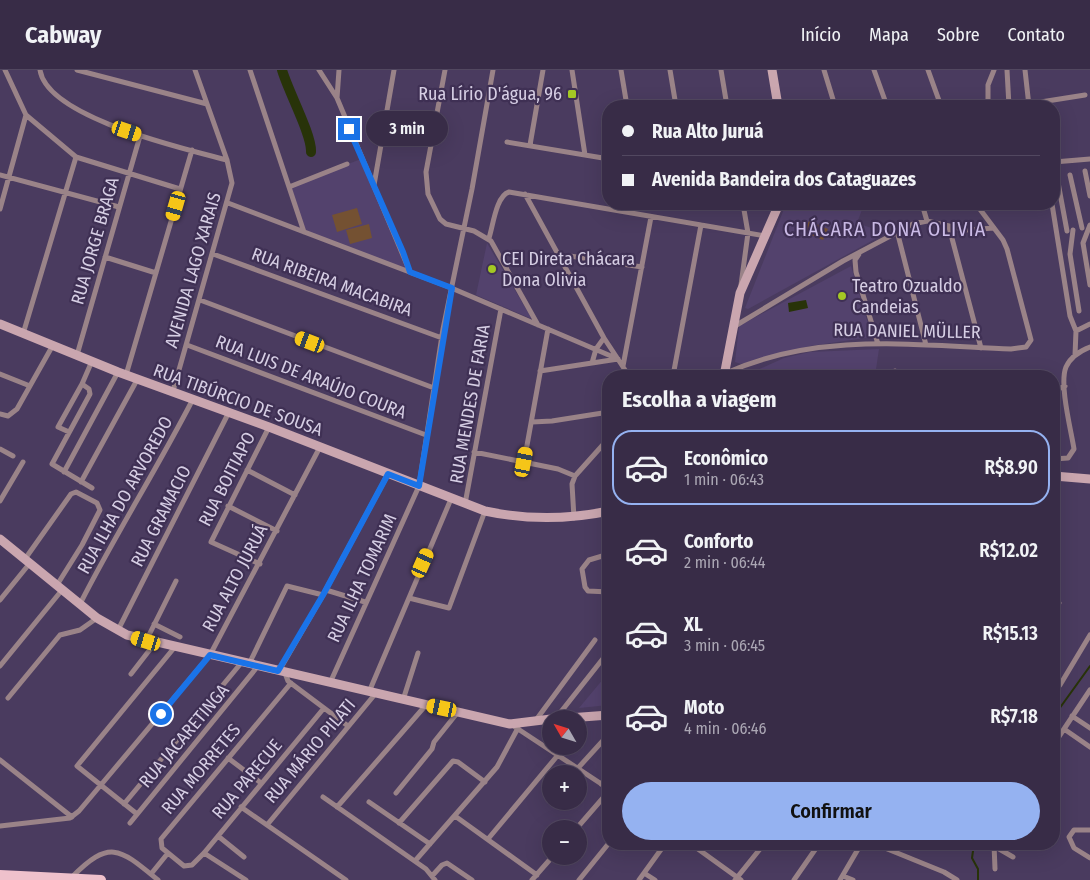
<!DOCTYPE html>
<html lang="pt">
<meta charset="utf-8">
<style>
:root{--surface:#382c47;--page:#3f344e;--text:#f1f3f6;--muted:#aba7b4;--line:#524860;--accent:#95b2f1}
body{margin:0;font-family:"Fira Sans Condensed",sans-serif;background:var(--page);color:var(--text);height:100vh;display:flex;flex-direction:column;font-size:19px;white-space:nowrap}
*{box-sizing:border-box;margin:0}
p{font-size:16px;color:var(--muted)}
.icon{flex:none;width:28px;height:28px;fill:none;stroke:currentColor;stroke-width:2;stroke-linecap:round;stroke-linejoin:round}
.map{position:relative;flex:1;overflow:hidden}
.drawer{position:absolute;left:602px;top:300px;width:458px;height:480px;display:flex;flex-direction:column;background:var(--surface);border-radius:20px;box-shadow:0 5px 20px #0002,0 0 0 1px var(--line)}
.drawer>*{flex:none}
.top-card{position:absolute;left:602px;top:30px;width:458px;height:110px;border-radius:20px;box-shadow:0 5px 20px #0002,0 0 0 1px var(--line);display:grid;align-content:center;height:110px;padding:0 20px;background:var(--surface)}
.needle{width:32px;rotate:309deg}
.tools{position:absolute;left:542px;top:640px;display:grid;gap:10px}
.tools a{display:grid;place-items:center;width:45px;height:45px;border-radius:50%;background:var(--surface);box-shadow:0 5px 20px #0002,0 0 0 1px var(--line);font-size:25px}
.end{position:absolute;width:22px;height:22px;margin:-11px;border:6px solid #1a73e8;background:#fff;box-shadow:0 0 0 2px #fff}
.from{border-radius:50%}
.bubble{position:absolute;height:35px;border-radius:18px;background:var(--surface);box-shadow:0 5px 20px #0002,0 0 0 1px var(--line);font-size:16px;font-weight:600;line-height:35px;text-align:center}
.car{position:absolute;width:15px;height:30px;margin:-15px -8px;border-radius:6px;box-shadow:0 0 4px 1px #0007;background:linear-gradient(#f5c518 24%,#345 0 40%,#f5c518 0 76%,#345 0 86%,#f5c518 0)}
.top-card b{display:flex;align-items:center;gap:18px;height:48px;font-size:19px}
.top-card b+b{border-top:1px solid var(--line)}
.top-card i{width:12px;height:12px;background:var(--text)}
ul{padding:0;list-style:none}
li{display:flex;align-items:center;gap:15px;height:75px;margin:0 10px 8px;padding:0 10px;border:2px solid transparent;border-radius:20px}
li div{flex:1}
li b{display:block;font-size:19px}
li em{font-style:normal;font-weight:600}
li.active{border-color:var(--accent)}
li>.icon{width:45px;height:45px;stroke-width:1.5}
h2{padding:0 20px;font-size:22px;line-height:60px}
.button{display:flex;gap:10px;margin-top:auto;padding:10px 20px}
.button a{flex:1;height:58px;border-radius:30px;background:var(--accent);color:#111;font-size:20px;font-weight:600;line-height:58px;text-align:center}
header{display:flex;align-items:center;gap:30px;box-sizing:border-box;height:70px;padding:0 25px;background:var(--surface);border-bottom:1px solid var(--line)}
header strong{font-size:24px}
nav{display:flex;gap:28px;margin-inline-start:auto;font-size:18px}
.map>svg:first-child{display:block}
.built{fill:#53426d}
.green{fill:#745132}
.water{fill:#283309}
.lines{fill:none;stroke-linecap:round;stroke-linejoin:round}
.stream{stroke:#283309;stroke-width:2}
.river{stroke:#283309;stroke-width:10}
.street{stroke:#9a8388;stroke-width:5}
.secondary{stroke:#caa6af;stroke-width:9}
.primary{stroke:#efc1cc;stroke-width:10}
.route{stroke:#1a73e8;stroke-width:6}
.poi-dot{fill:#a4c824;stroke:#3f3054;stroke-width:2}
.labels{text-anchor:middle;stroke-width:4.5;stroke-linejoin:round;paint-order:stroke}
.poi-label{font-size:18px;fill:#d6cee4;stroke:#3f3054;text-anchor:start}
.street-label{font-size:18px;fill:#d6cee4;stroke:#3f3054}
.quarter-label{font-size:20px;letter-spacing:1px;fill:#ccbce8;stroke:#3f3054}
</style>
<header>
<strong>Cabway</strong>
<nav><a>Início</a><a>Mapa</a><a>Sobre</a><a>Contato</a></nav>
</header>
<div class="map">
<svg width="1090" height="810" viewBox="0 0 1090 810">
<rect width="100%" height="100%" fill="#4a3b5f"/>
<!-- built -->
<path class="built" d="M361,89L409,200L304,162L289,117Z
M786,134H838L849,138L857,135L863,137L857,153L886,163L748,239L745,238Z
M487,173L532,249L476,225Z
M851,196L872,267L810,276L741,294L735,292L739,256Z
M879,279L875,306H744L784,288L810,282Z
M609,602V635L579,638Z"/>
<!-- green -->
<path class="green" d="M357,138L362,154L337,162L332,145Z
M809,151L828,159L823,170L804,162Z
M369,154L372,168L350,174L346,160Z"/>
<!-- water -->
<path class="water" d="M806,230L808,238L789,242L788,233Z"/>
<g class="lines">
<!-- stream -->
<path class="stream" d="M1054,646L1090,596
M974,774L972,788L978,799V810"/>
<!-- river -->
<path class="river" d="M282,0C288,21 312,65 311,82"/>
<!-- street -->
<path class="street" d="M5,0L26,45L76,87L180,119
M40,0C47,48 186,79 227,90
M77,0L207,34
M250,0L304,162
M319,0L337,28
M339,0L337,28L410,202
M445,0L426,102L428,124L440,149L446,154L474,161L491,171L538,255
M572,0L585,85
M621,0L627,36
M670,0L676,36
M721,0L727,36
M824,0L835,36
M874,0L887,36
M928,0L941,36
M1007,0L1009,36
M1025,0L1029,36
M988,32V15L994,0
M1028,34L1085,25
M507,72L609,89
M530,75L543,0
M1054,92L1090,89
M1085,101L1090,126
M0,105L119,137
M1070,105L1082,158
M1057,107L1067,161
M374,115L394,0
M289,117L347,94
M525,124L604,268L629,306
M228,133L449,217L618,289
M922,134L927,151
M1052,134L1070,246L1076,261L1090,254
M0,139L26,45
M1090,155L1083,173L1090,215
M949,157L981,278
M1073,160L1070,184L1079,241
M897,161L926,275
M489,168C493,156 496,126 509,122L765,166
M213,184L442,268
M859,184L855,190L856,202L878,274
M105,187L156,203
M558,187L570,186L642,197
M741,215L748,163L743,134
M200,230L434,318
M735,256L843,191L913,154L927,151L967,160L994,158
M23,264L76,87
M187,275L426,365
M77,285L140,66
M1075,285L1076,261
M592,293L596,279L604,268
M623,296L651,147
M540,301L618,289
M726,303C817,262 915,275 1011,279L1026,277L1031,270L1007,179L1003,170L976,134
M0,304L30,316
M126,305L192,80
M673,306L701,155
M894,306L895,301
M82,314L89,319L90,324L52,394L92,418
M173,321L232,113L227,90L195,0
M1054,321L1065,316
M0,344L8,346L17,339L53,275
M532,352L552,351L609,342
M69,362L58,357L82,314L92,291
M0,379L13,386
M474,382L558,399L575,406
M1054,389L1068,388L1074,379C1071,360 1059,314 1066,297C1071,286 1080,281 1090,277
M524,392L548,259
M247,400L295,425
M64,402L118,302
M81,412L137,310
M0,431L23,392
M465,434L501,239
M228,436L277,461
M574,448L572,414L575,406L609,368
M609,484L589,490L582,499L585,517L588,521L609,522
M25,489L71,424L76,422L97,433L100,440L82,475L57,515
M260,494L211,472L269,357
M326,520L365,532
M409,528L449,538L485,441
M0,530L30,493
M80,534C115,465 157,399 193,329
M1054,541L1059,533
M154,554L180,567
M118,560L229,342
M146,571L176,511
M249,594L287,516L323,525
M0,596L62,520
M279,601L323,525L388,404
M285,603L288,611L348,656
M131,604L155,573
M291,613L161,769L162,778L184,796L192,795L204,783L324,638
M330,613L419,416L443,259L472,119L493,0
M1054,620L1060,615L1090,565
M369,622L451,429
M8,628L60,565L80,560L97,548
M403,630L418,583
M1072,646L1090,658
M556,648L609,581
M536,650L595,570
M515,657L609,719
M1064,659L1090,677
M1054,674L1090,620
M228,688L261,713
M0,690L72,747
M578,698L609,664
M601,714L609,706
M396,723L432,679L434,672L458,642
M323,727L426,799L435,810
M369,732L430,774
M124,734L242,592
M241,737L346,810
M337,737L426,635
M137,744L77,696L174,578
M455,746L537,805
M130,753L258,596
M399,753L453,691L458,692L485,712
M267,755L376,623
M0,756L70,748L79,741L100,716L210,585L320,377
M576,759L609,721
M1090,760H1074L1069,767L1074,778L1090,788
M218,766L244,787
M488,769L558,685
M691,774L741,810
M875,774L944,802L957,810
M994,774L995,799
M994,776L1013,787
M204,783L246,810
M415,791L497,697L518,658
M644,803L655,810
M151,804L168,783
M432,806L442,795L447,793L472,810
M843,806L853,810
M72,807C110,769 119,778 158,810
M532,810L553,786
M579,810L609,773
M639,810L665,774
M735,810L764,774
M794,810L819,774
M840,810L861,774"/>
<!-- secondary -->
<path class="secondary" d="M772,0L778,36
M0,254L118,302L269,357L485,441C527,450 566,450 609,441
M724,306L740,223L779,134
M1054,406L1090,409
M0,469L97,548L127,565L510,654L551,649
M555,649L609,645"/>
<!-- primary -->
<path class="primary" d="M0,805L101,810"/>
</g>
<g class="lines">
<!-- route -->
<path class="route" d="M161,644L210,585L278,601L323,525L388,404L419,416L452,218L410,202L403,182L349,59"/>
</g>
<!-- markers -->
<g class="poi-dot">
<rect x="567" y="19" width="10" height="10" rx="2.5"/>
<circle cx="492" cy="199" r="5"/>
<circle cx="842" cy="226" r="5"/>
</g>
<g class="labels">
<!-- poi labels -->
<g class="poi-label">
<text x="562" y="30" text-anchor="end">Rua Lírio D'água, 96</text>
<text x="502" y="195">CEI Direta Chácara<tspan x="502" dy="21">Dona Olivia</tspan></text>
<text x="852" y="222">Teatro Ozualdo<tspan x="852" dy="21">Candeias</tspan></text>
</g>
<!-- street labels -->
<g class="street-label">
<text transform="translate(95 171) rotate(-74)" y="6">RUA JORGE BRAGA</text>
<text transform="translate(193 200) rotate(-74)" y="6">AVENIDA LAGO XARAIS</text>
<text transform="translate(332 212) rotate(20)" y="6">RUA RIBEIRA MACABIRA</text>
<text transform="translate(907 261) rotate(1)" y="6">RUA DANIEL MÜLLER</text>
<text transform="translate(311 307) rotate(21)" y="6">RUA LUIS DE ARAÚJO COURA</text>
<text transform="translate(238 330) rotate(20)" y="6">RUA TIBÚRCIO DE SOUSA</text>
<text transform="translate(470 334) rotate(-80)" y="6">RUA MENDES DE FARIA</text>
<text transform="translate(227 409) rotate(-63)" y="6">RUA BOITIAPO</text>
<text transform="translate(125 425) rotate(-61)" y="6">RUA ILHA DO ARVOREDO</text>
<text transform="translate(161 446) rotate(-63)" y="6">RUA GRAMACIO</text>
<text transform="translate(235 508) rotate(-62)" y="6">RUA ALTO JURUÁ</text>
<text transform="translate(362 508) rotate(-65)" y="6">RUA ILHA TOMARIM</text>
<text transform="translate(184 666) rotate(-50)" y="6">RUA JACARETINGA</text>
<text transform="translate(310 681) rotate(-50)" y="6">RUA MÁRIO PILATI</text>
<text transform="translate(201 699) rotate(-50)" y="6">RUA MORRETES</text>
<text transform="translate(247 709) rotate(-50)" y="6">RUA PARECUE</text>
</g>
<!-- quarter labels -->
<g class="quarter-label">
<text x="885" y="166">CHÁCARA DONA OLIVIA</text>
</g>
</g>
</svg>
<div class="tools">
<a><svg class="needle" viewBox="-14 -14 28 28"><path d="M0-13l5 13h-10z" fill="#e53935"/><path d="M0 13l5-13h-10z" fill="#aba7b4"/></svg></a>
<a>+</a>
<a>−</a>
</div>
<i class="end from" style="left:161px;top:644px"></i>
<i class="end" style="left:349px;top:59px"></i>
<div class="bubble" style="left:366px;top:41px;width:82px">3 min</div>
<i class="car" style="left:127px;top:61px;rotate:108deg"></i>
<i class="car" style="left:176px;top:136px;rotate:196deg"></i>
<i class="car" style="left:310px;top:272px;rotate:291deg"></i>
<i class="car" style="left:524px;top:392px;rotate:11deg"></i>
<i class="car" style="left:423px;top:493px;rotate:24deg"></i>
<i class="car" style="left:146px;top:571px;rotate:287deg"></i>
<i class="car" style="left:442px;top:638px;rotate:282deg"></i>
<div class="top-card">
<b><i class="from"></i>Rua Alto Juruá</b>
<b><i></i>Avenida Bandeira dos Cataguazes</b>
</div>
<section class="drawer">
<h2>Escolha a viagem</h2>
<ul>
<li class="active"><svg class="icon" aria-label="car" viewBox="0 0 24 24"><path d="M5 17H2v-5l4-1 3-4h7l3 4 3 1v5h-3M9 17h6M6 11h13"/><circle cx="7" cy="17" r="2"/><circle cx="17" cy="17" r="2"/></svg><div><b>Econômico</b><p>1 min · 06:43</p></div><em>R$8.90</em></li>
<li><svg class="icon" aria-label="car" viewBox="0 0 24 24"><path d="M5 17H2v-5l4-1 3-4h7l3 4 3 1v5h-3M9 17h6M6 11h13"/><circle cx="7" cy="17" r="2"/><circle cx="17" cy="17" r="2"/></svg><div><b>Conforto</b><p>2 min · 06:44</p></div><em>R$12.02</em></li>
<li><svg class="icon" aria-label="car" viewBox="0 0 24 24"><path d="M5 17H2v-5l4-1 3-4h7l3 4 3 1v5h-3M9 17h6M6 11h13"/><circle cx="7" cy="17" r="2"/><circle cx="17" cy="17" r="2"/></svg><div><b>XL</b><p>3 min · 06:45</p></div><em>R$15.13</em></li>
<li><svg class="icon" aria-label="car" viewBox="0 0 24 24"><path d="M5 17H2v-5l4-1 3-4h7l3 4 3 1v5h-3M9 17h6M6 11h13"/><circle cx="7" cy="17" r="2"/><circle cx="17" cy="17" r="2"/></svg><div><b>Moto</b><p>4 min · 06:46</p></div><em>R$7.18</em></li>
</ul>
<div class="button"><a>Confirmar</a></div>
</section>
</div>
